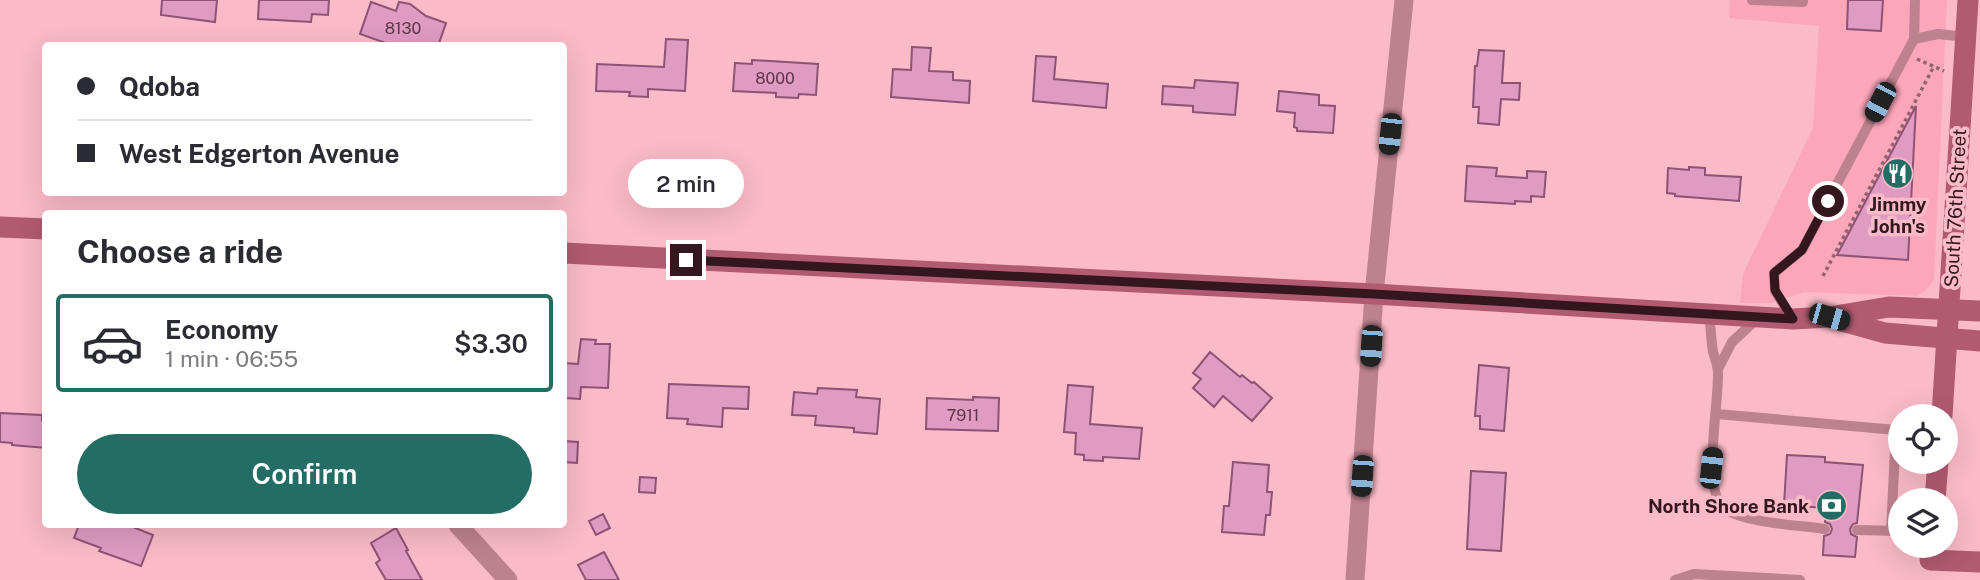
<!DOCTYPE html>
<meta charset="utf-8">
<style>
:root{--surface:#fff;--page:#f7f7f7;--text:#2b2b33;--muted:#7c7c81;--line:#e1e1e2;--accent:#246d65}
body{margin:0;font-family:"Public Sans",sans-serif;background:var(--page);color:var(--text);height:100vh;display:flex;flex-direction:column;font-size:26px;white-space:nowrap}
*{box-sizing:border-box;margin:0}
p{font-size:23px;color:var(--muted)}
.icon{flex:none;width:38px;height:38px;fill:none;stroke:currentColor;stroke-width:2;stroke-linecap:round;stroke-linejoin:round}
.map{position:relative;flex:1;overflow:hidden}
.drawer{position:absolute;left:42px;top:210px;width:525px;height:318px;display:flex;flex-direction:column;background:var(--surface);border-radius:7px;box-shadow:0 7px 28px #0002}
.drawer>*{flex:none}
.hud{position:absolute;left:42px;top:42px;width:525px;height:154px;border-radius:7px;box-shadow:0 7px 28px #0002;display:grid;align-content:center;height:154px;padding:0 35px;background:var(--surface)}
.tools{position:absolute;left:1888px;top:404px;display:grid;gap:14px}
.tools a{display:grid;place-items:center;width:70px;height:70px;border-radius:50%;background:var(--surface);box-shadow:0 7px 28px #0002;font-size:35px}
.end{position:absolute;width:32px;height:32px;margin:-16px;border:9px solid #33161e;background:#fff;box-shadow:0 0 0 4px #fff}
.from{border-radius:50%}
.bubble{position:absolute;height:49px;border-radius:24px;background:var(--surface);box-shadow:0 7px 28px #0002;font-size:23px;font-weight:600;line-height:49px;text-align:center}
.car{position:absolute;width:21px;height:42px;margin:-21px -10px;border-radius:9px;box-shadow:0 0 5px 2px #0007;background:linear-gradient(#222 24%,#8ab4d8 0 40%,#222 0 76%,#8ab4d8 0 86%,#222 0)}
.hud b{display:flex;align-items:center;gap:24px;height:66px;font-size:26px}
.hud b+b{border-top:2px solid var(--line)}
.hud i{width:18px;height:18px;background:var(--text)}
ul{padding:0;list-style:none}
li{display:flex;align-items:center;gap:21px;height:98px;margin:0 14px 10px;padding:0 21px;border:4px solid transparent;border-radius:7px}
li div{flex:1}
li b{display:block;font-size:26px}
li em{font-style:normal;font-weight:600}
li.active{border-color:var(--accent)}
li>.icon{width:63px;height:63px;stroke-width:1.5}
h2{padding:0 35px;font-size:32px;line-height:84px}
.primary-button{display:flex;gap:14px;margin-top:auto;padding:14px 35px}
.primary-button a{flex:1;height:80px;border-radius:42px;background:var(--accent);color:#fff;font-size:28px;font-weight:600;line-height:80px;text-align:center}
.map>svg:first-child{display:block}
.built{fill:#fca6ba}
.building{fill:#df9bc2;stroke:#8f5176;stroke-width:2}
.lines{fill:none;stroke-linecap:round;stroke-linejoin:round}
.path{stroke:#91646e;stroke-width:3.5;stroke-dasharray:3.5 3.5;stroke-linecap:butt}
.lane{stroke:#be818f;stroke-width:10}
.street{stroke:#be818f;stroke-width:19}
.secondary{stroke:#b15a71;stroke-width:21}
.route{stroke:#33161e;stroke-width:9}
.labels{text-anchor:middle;stroke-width:7;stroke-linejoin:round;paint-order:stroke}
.number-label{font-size:16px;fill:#5e3747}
.poi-label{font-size:19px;font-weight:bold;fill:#33161e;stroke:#fabac7}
.street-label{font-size:19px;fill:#33161e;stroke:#fabac7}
</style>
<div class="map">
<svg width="1980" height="580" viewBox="0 0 1980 580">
<rect width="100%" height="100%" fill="#fabac7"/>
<!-- built -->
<path class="built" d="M1730,0H1947L1934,280L1925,291L1917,296L1804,292L1771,303H1740L1743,274L1813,128L1819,26L1729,18Z"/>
<!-- building -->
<path class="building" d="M162,0H217L215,22L161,15Z
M259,0H329L328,15L312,14L311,22L258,19Z
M1848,0H1883L1881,31L1847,29Z
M371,2L396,11L399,2L410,4L426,16L446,23L438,46H394L360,34Z
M666,39L688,40L685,91L648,89V97L629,96L630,92L596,91L597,64L664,67Z
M912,47L931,48L929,71L953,72V80L970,81L969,103L891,97L893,69L911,70Z
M1479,50L1504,51L1502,83H1520L1519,100L1501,99L1499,125L1478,123L1479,107H1473L1475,66H1477Z
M1036,56L1056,57L1054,79L1108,84L1106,108L1033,101Z
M752,60L818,64L816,95L799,94L798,98L776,97V93L733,91L735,63L752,64Z
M1195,80L1238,83L1235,115L1193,112V106L1162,104L1163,86L1194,88Z
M1279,91L1319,95V105L1335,106L1333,133L1297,131V128L1294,127L1295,113L1277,111Z
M1916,106L1908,260L1837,255Z
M1467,166L1497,168L1496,176L1527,178V171L1546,172L1544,197L1531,196V202L1515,201V204L1465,201Z
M1689,167L1705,168V175L1741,177L1739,201L1675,196V194L1667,193L1668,168L1689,170Z
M581,339L596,340L595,344H610L608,388L581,387L580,399L566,398V391H564V363L578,364Z
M1210,352L1240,377L1242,375L1252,383L1254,382L1272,398L1252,421L1223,396L1214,407L1193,388L1201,379L1193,373Z
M1479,365L1509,368L1504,431L1480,429V416H1475Z
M669,384L749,387L748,409L723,408L722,427L687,424L688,419L667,418Z
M1068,385L1093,387L1090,424L1142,428L1139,459L1103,457V461L1084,460V455L1075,454L1076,433L1064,432Z
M818,388L857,390L856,397L880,399L877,434L854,432V428L815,425L816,416L792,415L794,392L817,394Z
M973,397L999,398L998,431L926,429L927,398L973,400Z
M0,413L42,415V421L46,422V448L12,445V443L0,442Z
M564,441L578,442L577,463L564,462Z
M1787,455L1825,457V462L1863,465L1857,523L1853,524L1850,529L1851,534L1857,537L1855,557L1823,555L1824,536L1830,534L1832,529L1830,524L1825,522L1826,508L1784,505Z
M1233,462L1269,465L1267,492H1272L1270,515H1266L1264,535L1222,532L1224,506H1229Z
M1471,471L1506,473L1501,551L1467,549Z
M640,477L656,478L655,493L639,492Z
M603,514L610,528L596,535L589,521Z
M79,525H128L153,535L141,566L99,551L101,548L74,538Z
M396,528L408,550L406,551L422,580H386L376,563L380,560L371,543Z
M604,552L619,580H586L578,565Z"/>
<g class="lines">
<!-- path -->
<path class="path" d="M1917,59L1944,71
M1823,276L1933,68"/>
<!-- lane -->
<path class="lane" d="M1752,0L1803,2V0
M1914,39L1915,0
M1709,315C1711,327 1711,340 1713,352C1715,359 1718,366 1718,373C1719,403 1701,493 1725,509C1746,523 1798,525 1825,529
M1792,318L1775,291L1774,273L1802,250L1914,39L1938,34L1966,37
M1718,369L1732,342L1758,318
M1717,414L1896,430L1891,531
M1857,530L1900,531
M1675,580L1694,574L1800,580"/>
<!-- street -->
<path class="street" d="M458,525L508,580
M1355,580L1374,294L1404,0"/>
<!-- secondary -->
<path class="secondary" d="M0,227L46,229
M564,253L1374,294L1793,319L1829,317L1889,307L1980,311
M1838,320L1885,333L1980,341
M1942,416L1968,0
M1935,500L1938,462
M1930,560L1980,562"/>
</g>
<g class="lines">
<!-- route -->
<path class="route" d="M686,260L1374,294L1793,319L1775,290L1774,273L1802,250L1828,201"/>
</g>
<!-- icons -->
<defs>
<symbol id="restaurant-disc" viewBox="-11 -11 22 22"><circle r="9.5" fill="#246d65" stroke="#fabac7"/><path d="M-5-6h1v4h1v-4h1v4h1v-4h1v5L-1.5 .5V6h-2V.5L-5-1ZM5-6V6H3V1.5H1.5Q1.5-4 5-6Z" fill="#fff"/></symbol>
<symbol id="bank-disc" viewBox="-11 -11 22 22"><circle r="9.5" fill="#246d65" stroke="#fabac7"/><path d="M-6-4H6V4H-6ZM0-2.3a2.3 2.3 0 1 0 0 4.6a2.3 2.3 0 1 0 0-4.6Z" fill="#fff"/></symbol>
</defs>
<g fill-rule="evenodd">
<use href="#restaurant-disc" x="1880" y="156" width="35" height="35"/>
<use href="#bank-disc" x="1814" y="488" width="35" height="35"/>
</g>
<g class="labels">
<!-- number labels -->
<g class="number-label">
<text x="403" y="34">8130</text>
<text x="775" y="84">8000</text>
<text x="963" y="421">7911</text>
</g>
<!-- poi labels -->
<g class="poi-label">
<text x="1898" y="211">Jimmy<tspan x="1898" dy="22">John's</tspan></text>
<text x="1809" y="513" text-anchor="end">North Shore Bank</text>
</g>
<!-- street labels -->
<g class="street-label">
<text transform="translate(1955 208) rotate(-87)" y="7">South 76th Street</text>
</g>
</g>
</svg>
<div class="tools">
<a><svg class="icon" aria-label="locate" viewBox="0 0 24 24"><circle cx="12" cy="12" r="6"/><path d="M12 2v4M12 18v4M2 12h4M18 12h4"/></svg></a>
<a><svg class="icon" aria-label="layers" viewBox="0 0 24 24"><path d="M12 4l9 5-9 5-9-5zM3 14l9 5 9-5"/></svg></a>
</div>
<i class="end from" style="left:1828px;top:201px"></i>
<i class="end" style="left:686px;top:260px"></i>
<div class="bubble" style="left:628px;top:159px;width:116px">2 min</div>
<i class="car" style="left:1880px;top:102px;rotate:208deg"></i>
<i class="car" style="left:1390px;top:134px;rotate:186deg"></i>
<i class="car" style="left:1829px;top:317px;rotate:106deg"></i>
<i class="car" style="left:1371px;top:346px;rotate:184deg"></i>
<i class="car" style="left:1711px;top:468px;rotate:6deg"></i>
<i class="car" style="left:1362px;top:476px;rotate:184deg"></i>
<div class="hud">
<b><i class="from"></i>Qdoba</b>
<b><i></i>West Edgerton Avenue</b>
</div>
<section class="drawer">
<h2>Choose a ride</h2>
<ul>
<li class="active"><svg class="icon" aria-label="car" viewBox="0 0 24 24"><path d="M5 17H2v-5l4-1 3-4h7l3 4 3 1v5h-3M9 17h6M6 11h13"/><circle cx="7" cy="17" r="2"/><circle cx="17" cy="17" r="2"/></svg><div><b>Economy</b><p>1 min · 06:55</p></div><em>$3.30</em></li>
</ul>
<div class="primary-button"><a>Confirm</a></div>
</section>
</div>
